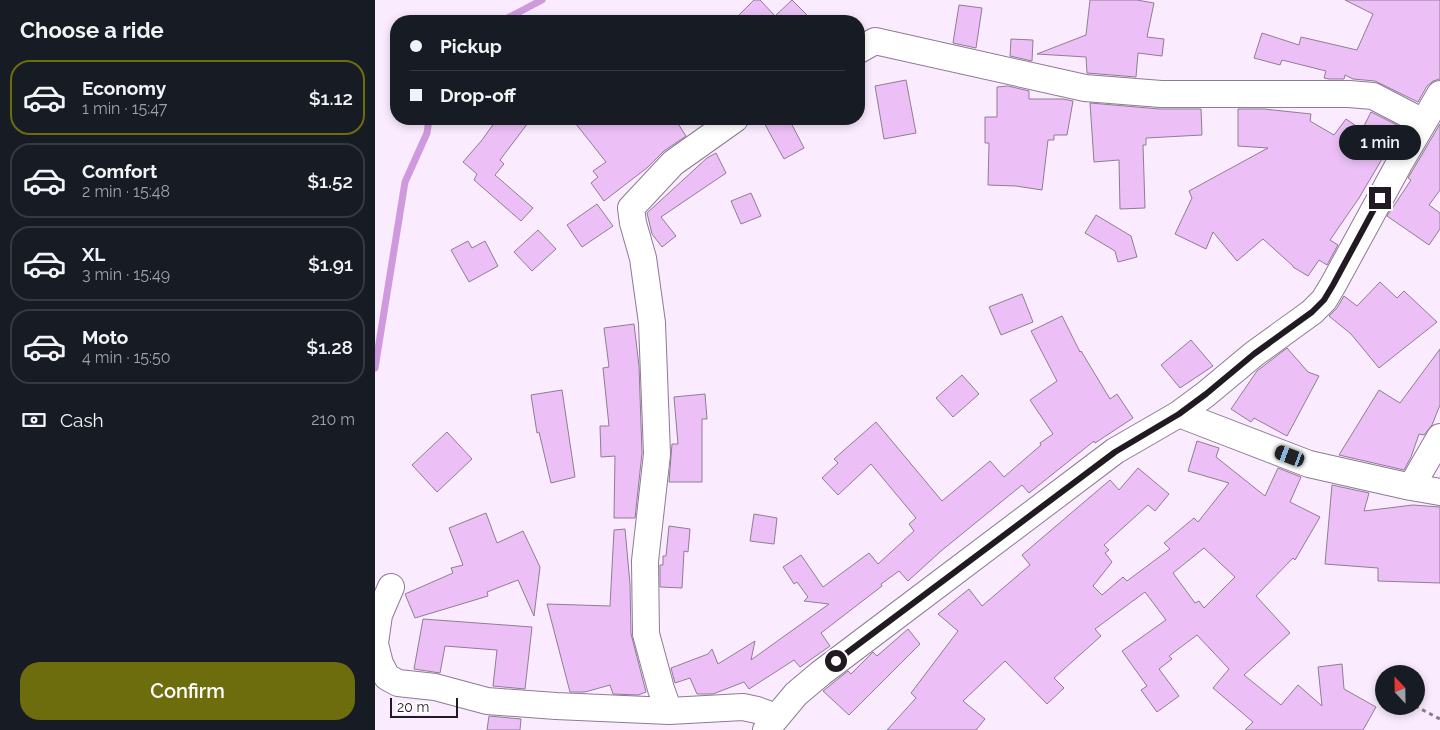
<!DOCTYPE html>
<meta charset="utf-8">
<style>
:root{--surface:#171b24;--page:#242831;--text:#f1f3f6;--muted:#9ea1a6;--line:#363941;--accent:#6e6d0d}
body{margin:0;font-family:Raleway,sans-serif;background:var(--page);color:var(--text);height:100vh;display:flex;flex-direction:column;font-size:19px;white-space:nowrap}
*{box-sizing:border-box;margin:0}
p{font-size:16px;color:var(--muted)}
.icon{flex:none;width:28px;height:28px;fill:none;stroke:currentColor;stroke-width:2;stroke-linecap:round;stroke-linejoin:round}
.map{position:relative;flex:1;overflow:hidden}
.sheet{display:flex;flex-direction:column;background:var(--surface);width:375px}
.sheet>*{flex:none}
.top-card{position:absolute;left:15px;top:15px;width:475px;height:110px;border-radius:20px;box-shadow:0 2px 8px #0003;display:grid;align-content:center;height:110px;padding:0 20px;background:var(--surface)}
.needle{width:32px;rotate:338deg}
.fabs{position:absolute;left:1000px;top:665px;display:grid;gap:10px}
.fabs a{display:grid;place-items:center;width:50px;height:50px;border-radius:50%;background:var(--surface);box-shadow:0 2px 8px #0003;font-size:25px}
.scale{position:absolute;left:15px;bottom:12px;width:68px;box-sizing:border-box;padding-left:5px;border:2px solid #211a23;border-top:0;font-size:14px;line-height:18px;white-space:nowrap;color:#211a23;-webkit-text-stroke:4px #fff;paint-order:stroke}
.end{position:absolute;width:22px;height:22px;margin:-11px;border:6px solid #211a23;background:#fff;box-shadow:0 0 0 2px #fff}
.from{border-radius:50%}
.bubble{position:absolute;height:35px;border-radius:18px;background:var(--surface);box-shadow:0 2px 8px #0003;font-size:16px;font-weight:600;line-height:35px;text-align:center}
.car{position:absolute;width:15px;height:30px;margin:-15px -8px;border-radius:6px;box-shadow:0 0 4px 1px #0007;background:linear-gradient(#222 24%,#8ab4d8 0 40%,#222 0 76%,#8ab4d8 0 86%,#222 0)}
.top-card b{display:flex;align-items:center;gap:18px;height:48px;font-size:19px}
.top-card b+b{border-top:1px solid var(--line)}
.top-card i{width:12px;height:12px;background:var(--text)}
ul{padding:0;list-style:none}
li{display:flex;align-items:center;gap:15px;height:75px;margin:0 10px 8px;padding:0 10px;border:2px solid var(--line);border-radius:20px}
li div{flex:1}
li b{display:block;font-size:19px}
li em{font-style:normal;font-weight:600}
li.active{border-color:var(--accent)}
li>.icon{width:45px;height:45px;stroke-width:1.5}
h2{padding:0 20px;font-size:22px;line-height:60px}
.pay{display:flex;align-items:center;gap:12px;height:55px;padding:0 20px;font-size:19px}
.pay p{margin-inline-start:auto}
.primary-button{display:flex;gap:10px;margin-top:auto;padding:10px 20px}
.primary-button a{flex:1;height:58px;border-radius:20px;background:var(--accent);color:#fff;font-size:20px;font-weight:600;line-height:58px;text-align:center}
main{display:flex;flex:1;min-height:0}
.map>svg:first-child{display:block}
.lines{fill:none;stroke-linecap:round;stroke-linejoin:round}
.stream{stroke:#cf99dd;stroke-width:7}
.building{fill:#ecc0f7;stroke:#8f7d93;fill-rule:evenodd}
.street-casing{stroke:#8d7b92;stroke-width:28}
.path{stroke:#877c8a;stroke-width:3;stroke-dasharray:4 4;stroke-linecap:butt}
.street{stroke:#fff;stroke-width:26}
.route{stroke:#211a23;stroke-width:6}
</style>
<main>
<section class="sheet">
<h2>Choose a ride</h2>
<ul>
<li class="active"><svg class="icon" aria-label="car" viewBox="0 0 24 24"><path d="M5 17H2v-5l4-1 3-4h7l3 4 3 1v5h-3M9 17h6M6 11h13"/><circle cx="7" cy="17" r="2"/><circle cx="17" cy="17" r="2"/></svg><div><b>Economy</b><p>1 min · 15:47</p></div><em>$1.12</em></li>
<li><svg class="icon" aria-label="car" viewBox="0 0 24 24"><path d="M5 17H2v-5l4-1 3-4h7l3 4 3 1v5h-3M9 17h6M6 11h13"/><circle cx="7" cy="17" r="2"/><circle cx="17" cy="17" r="2"/></svg><div><b>Comfort</b><p>2 min · 15:48</p></div><em>$1.52</em></li>
<li><svg class="icon" aria-label="car" viewBox="0 0 24 24"><path d="M5 17H2v-5l4-1 3-4h7l3 4 3 1v5h-3M9 17h6M6 11h13"/><circle cx="7" cy="17" r="2"/><circle cx="17" cy="17" r="2"/></svg><div><b>XL</b><p>3 min · 15:49</p></div><em>$1.91</em></li>
<li><svg class="icon" aria-label="car" viewBox="0 0 24 24"><path d="M5 17H2v-5l4-1 3-4h7l3 4 3 1v5h-3M9 17h6M6 11h13"/><circle cx="7" cy="17" r="2"/><circle cx="17" cy="17" r="2"/></svg><div><b>Moto</b><p>4 min · 15:50</p></div><em>$1.28</em></li>
</ul>
<div class="pay"><svg class="icon" aria-label="cash" viewBox="0 0 24 24"><path d="M3 7h18v10H3z"/><circle cx="12" cy="12" r="2"/></svg>Cash<p>210 m</p></div>
<div class="primary-button"><a>Confirm</a></div>
</section>
<div class="map">
<svg width="1065" height="730" viewBox="0 0 1065 730">
<rect width="100%" height="100%" fill="#faebff"/>
<g class="lines">
<!-- stream -->
<path class="stream" d="M127,21L167,0
M0,368L30,182L52,133L54,119"/>
</g>
<!-- building -->
<path class="building" d="M379,0H385L400,16L417,0L438,21H358Z
M715,0H762L779,3L772,37L789,39L787,56L763,53L761,77L712,73L711,57L662,54L711,35Z
M970,0H1065V79L1058,81L1052,86L1043,102L1000,81L978,79L970,75L969,79H954L949,78L951,71L907,60L905,65L879,58L887,33L924,45L926,37L982,50L998,14Z
M584,5L607,8L601,48L578,43Z
M636,39L658,40L657,61L635,56Z
M531,80L541,133L509,139L500,86Z
M633,86L654,91V99H688L698,101L692,135H679V140H673L667,190L641,186L613,185L614,143H610V117H622V87Z
M715,103L785,109H826L827,135L771,138V145H768L770,208L745,209L744,160L719,162Z
M863,109H889L936,114L935,121L959,135L971,119L987,130L996,112L1028,128L1009,160L1007,159L984,198L955,240L963,245L952,265L944,260L933,276L918,267V266L888,239L862,261L838,232L831,249L800,234L817,198L814,191L893,148L863,146Z
M122,119H156L125,160L129,164L120,175L158,208L146,221L99,180L102,174L88,162L107,140Z
M197,119H300L311,136L289,151L273,167L229,201L216,183L223,177L218,171L231,162Z
M387,119H414L429,148L409,159Z
M1065,124V190L1054,205L1065,213V229L1054,245L1012,216L1036,180L1033,178Z
M341,153L351,173L286,217L301,236L287,247L277,234L272,213L332,158Z
M376,193L386,216L366,224L356,201Z
M222,204L238,226L207,247L192,225Z
M721,215L756,236L762,257L743,262L740,251L710,233Z
M163,230L181,249L157,271L139,252Z
M93,241L97,248L110,241L123,266L94,282L76,250Z
M1005,282L1022,298L1029,291L1062,322L1004,368L976,334L954,316L962,308L969,296L982,306Z
M647,294L658,322L626,335L614,307Z
M687,316L705,352L706,351L735,399L742,394L758,418L720,443L719,441L654,493L647,485L566,551L533,581L524,571L506,584L507,586L446,633L455,646L425,667L419,660L374,689L369,682L338,694H322L315,678L300,683L296,668L333,654L337,649L343,664L380,641L376,660L454,604L429,601L433,597L422,582L419,584L408,567L426,555L448,587L494,553L503,564L539,531L534,524L541,518L496,464L463,495L447,478L463,463L459,459L501,422L567,501L615,461L629,477L666,445L665,443L678,434L655,400L682,381L656,331Z
M259,324L264,366L267,453L260,518H239L240,456L226,457L225,426H234L228,368L234,367L229,328Z
M816,340L838,366L805,388L786,365Z
M912,348L933,372L944,376L912,436L879,418L876,422L856,409L882,371Z
M1065,349V405L1057,425L1049,435L1044,434L1036,457L1029,470L964,455L1004,390L1025,403Z
M587,375L604,394L578,417L561,398Z
M187,390L200,477L176,483L164,432L162,433L156,395Z
M330,394L332,419H327V482H294L297,444H303L299,397Z
M72,432L97,459L62,492L37,465Z
M822,441L844,448L841,457L890,496L903,468L926,477L915,502L945,517L920,560L918,558L881,596L915,633L869,675L906,705L923,685L947,706L943,667L967,664L969,689L1001,707L988,730H870L878,722L838,688L854,669L822,635L794,656L797,659L784,669L804,696L782,712L766,690L772,686L747,651L791,620L770,592L720,629L726,636L679,678L689,688L672,704L630,661L588,701L610,719L601,730H512L541,698L536,693L583,631L563,614L594,589L607,606L655,565L647,555L735,480L744,490L763,468L794,494L780,511L773,505L729,545L734,550L730,553L737,562L718,586L727,595L748,577L752,581L795,549L789,543L819,518L823,522L854,483L813,471ZM829,548L860,577L829,608L824,601L820,603L798,573Z
M957,485L994,493L989,511L1038,505L1065,507V583L1003,581V568L950,564Z
M111,513L122,543L148,531L165,567L159,616L143,580L112,592L113,596L40,618L30,594L78,573L76,568L88,565L74,528Z
M379,514L402,518L399,544L375,541Z
M294,526L315,529L313,552L309,551L307,588L285,587V565H288V556H291Z
M250,529L255,584L256,634L271,692L263,695L238,694L235,685L210,692H195L172,604L235,606L239,530Z
M48,619L157,627L150,689L118,686L122,650L70,646L65,673L39,669Z
M533,629L545,644L474,715L448,691L473,671L476,674L498,652L502,656Z
M114,716L146,719L145,730H112Z"/>
<g class="lines">
<defs>
<path id="street" d="M484,50L500,41L710,88L786,94H974L998,96L1048,122
M804,414L934,464L1036,487L1065,492
M1036,487L1065,437
M0,643L4,615L16,587
M0,644L5,664L12,677L23,683L60,687L112,701L181,706L294,711L368,707L382,710L401,717
M294,711L286,689L271,634L270,561L282,454L277,323L268,258L258,223L256,208L298,163L360,119
M391,730L421,694L446,673L740,451L804,414L831,394L879,354L937,312L949,300L958,285L1024,164L1065,94"/>
</defs>
<!-- street casing -->
<use href="#street" class="street-casing"/>
<!-- path -->
<path class="path" d="M1040,706L1065,719"/>
<!-- street -->
<use href="#street" class="street"/>
</g>
<g class="lines">
<!-- route -->
<path class="route" d="M461,661L740,452L804,414L831,394L879,354L937,312L949,300L958,285L1005,198"/>
</g>
</svg>
<div class="fabs">
<a><svg class="needle" viewBox="-14 -14 28 28"><path d="M0-13l5 13h-10z" fill="#e53935"/><path d="M0 13l5-13h-10z" fill="#9ea1a6"/></svg></a>
</div>
<div class="scale">20 m</div>
<i class="end from" style="left:461px;top:661px"></i>
<i class="end" style="left:1005px;top:198px"></i>
<div class="bubble" style="left:964px;top:125px;width:82px">1 min</div>
<i class="car" style="left:915px;top:456px;rotate:291deg"></i>
<div class="top-card">
<b><i class="from"></i>Pickup</b>
<b><i></i>Drop-off</b>
</div>
</div>
</main>
